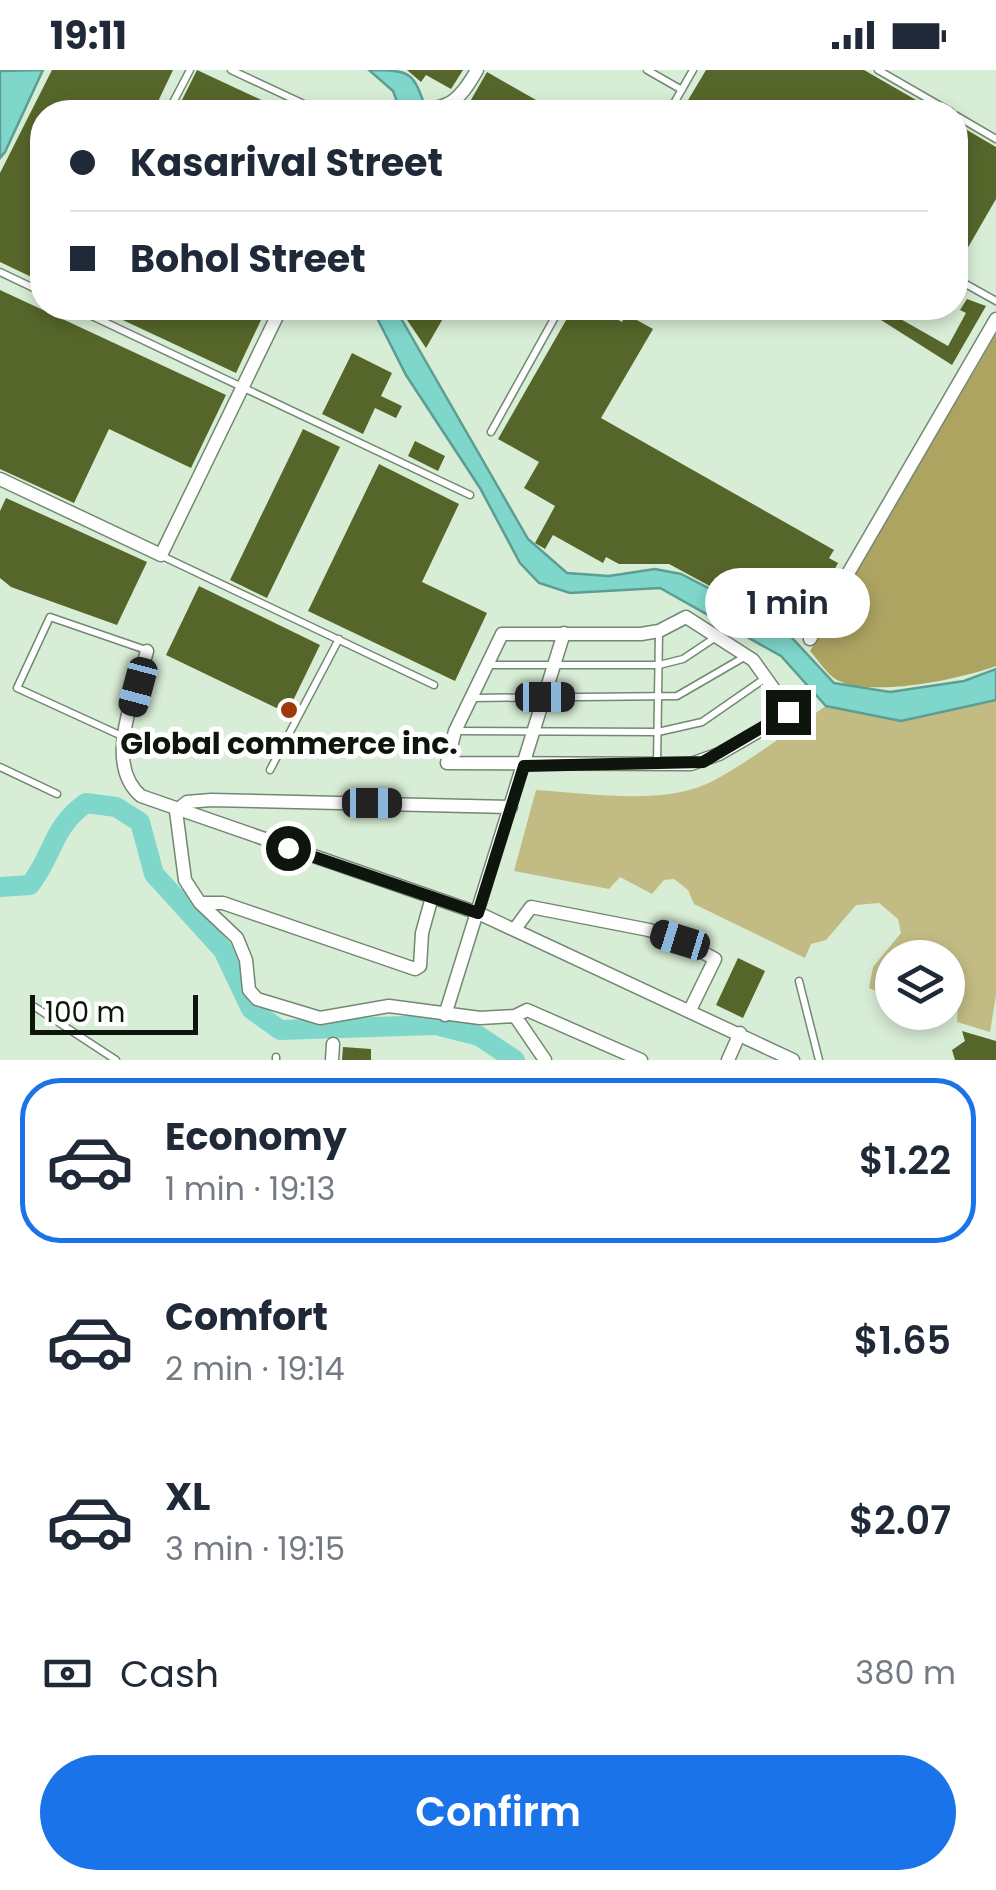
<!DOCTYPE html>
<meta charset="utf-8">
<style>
:root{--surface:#fff;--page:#f2f2f3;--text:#1f2937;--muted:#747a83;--line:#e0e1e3;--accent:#1a73e8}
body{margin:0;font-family:Poppins,sans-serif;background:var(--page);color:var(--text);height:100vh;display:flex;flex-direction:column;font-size:38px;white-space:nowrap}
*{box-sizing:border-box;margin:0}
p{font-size:32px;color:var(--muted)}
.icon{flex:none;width:55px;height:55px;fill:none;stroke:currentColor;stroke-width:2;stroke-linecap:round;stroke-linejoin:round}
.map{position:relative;height:990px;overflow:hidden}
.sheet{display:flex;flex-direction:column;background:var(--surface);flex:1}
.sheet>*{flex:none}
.banner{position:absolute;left:30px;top:30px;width:938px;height:220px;border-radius:40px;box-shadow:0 5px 15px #0003;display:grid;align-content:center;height:220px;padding:0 40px;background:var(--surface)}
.buttons{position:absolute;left:875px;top:870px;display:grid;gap:20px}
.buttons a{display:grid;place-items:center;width:90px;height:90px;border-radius:50%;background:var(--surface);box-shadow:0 5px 15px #0003;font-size:50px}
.scale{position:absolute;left:30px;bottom:25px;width:168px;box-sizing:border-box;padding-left:10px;border:5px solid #0e150d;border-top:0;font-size:28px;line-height:35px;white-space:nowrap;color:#0e150d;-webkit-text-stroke:8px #fff;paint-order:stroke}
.end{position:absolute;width:45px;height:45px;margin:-22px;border:12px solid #0e150d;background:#fff;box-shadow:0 0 0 5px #fff}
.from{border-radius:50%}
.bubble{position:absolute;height:70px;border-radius:35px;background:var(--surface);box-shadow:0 5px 15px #0003;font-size:32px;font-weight:600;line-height:70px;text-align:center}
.car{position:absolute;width:30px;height:60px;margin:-30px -15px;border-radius:12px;box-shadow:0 0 8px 2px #0007;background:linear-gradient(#222 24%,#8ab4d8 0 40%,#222 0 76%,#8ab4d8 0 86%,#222 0)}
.banner b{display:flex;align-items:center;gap:35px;height:95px;font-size:38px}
.banner b+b{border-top:2px solid var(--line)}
.banner i{width:25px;height:25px;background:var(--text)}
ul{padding:18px 0 0;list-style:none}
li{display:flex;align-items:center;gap:30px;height:165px;margin:0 20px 15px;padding:0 20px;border:5px solid transparent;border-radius:40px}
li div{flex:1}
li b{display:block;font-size:38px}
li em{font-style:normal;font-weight:600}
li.current{border-color:var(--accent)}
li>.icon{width:90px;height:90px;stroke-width:1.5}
.pay{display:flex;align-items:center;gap:25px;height:110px;padding:0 40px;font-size:38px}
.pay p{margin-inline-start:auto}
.button{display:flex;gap:20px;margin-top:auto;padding:20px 40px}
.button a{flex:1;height:115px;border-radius:60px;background:var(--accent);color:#fff;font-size:40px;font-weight:600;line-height:115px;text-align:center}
.status{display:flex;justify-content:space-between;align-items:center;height:70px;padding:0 50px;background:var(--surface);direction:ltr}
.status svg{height:28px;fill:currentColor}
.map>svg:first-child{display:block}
.green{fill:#c2bb84}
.forest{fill:#ada462}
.water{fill:#7fd7cb;stroke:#5d9d92;stroke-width:2.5}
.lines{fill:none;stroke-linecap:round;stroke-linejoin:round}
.river{stroke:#7fd7cb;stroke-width:20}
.building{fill:#56662a}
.lane-casing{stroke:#738772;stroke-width:9}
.street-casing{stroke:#738772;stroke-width:15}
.lane{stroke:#fff;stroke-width:6}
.street{stroke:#fff;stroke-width:12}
.route{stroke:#0e150d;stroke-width:12}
.poi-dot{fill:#9e390b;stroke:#fff;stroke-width:4}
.labels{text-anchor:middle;stroke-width:10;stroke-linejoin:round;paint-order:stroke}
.poi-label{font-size:30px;font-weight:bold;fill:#0e150d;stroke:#fff}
</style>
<div class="status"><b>19:11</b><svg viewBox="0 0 49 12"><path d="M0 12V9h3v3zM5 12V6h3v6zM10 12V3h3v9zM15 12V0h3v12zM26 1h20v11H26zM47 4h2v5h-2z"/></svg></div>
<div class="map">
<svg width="996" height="990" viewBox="0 0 996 990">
<rect width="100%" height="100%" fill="#d8edd6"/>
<!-- green -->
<path class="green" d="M996,630V925L990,962L957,952L958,934L948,921V888H892V928L869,918L873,897L901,863L898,849L879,833L856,835L826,870L811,874L805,888L694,834L688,820L674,809L664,810L652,824L620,807L609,819L514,801L536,720C591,723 664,737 715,710C753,689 789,661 826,636L901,651Z"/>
<!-- forest -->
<path class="forest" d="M996,264V596C960,609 873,628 837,610C828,605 817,589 810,581Z"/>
<!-- water -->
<path class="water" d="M43,0L5,82L0,88V1Z
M369,0C413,0 413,2 427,42H401L393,21Z
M372,238H395L528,469L567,503L609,506L655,499L681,504L780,555L834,613L890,622L964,611L996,599V630L901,651L826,636L781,586L660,518L570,523L539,513L520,493L480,418L406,305Z"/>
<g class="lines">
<!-- river -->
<path class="river" d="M0,817L30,815C54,784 52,757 86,733L116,737L140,752L154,804L223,880L251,939L280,960L436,955L479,966L515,990"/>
</g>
<!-- building -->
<path class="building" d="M52,0H173L153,42H42V212L0,192V103Z
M197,0L270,34L266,42H176Z
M407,0H463L451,19L426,5L421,12Z
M706,0H864L937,42H681Z
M487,2L557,42H464Z
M955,53L996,77V129L955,200Z
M0,220L226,325L191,398L109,359L74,433L0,399Z
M967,229L986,236L952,295L862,238H893L890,243L948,276L966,243L960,240Z
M97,238H261L256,248L261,250L236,303Z
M399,238H449L426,278Z
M573,238H596L622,252L626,244L653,259L601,348L834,480L829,488L838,493L825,517L816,512L807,528L816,533L799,564L669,494H619L606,487L603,493L553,465L545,479L535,473L555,436L524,418L539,392L498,369Z
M352,283L392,303L381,326L402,336L396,348L375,338L363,364L322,344Z
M303,359L340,377L267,528L230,510Z
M415,371L445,386L438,401L408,386Z
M379,394L459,434L422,512L487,543L455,611L308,541Z
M6,428L147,492L117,555L11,517L0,508V441Z
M199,516L320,575L287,643L166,585Z
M738,888L765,901L743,948L716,935Z
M962,961L996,971V990H955L952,980L965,971Z
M343,977L371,979V990H342Z"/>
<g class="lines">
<defs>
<path id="lane" d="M231,0L321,42
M647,0L682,20
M878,0L951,42
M168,42L190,0
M669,42L693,0
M955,45L996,69
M0,202L42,222
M955,208L996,231
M75,238L470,425
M491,362L560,238
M162,486L434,615
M486,595H659L683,589L716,567
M471,628L677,626L746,586
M456,661L658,662L702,652L764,609
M124,667L17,618L50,547L146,580
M657,695L659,562
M0,697L57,724
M270,700L339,569
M799,911L819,990
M35,937L116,990
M276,990V987"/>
<path id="street" d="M412,42C450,36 457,35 477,0
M0,409L161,485L281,238
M686,547L753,590L788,639L787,645L719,684L691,694L447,693L455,661L502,564H641L659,561Z
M810,569L996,249
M147,581C136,623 102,693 141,726L478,843L793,990
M176,741L185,810L200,833L237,868L246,890L249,920L257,929L320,948L389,936L480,948L515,946L527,940L641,990
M176,741L187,732L211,730L511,737
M200,833H223L415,899L420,896L422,863L432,827
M515,859L531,837L649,860L680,870L715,889L690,940
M445,945L564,563
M515,946L545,990
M332,990L333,974
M728,990L740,963"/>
</defs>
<!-- lane casing -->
<use href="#lane" class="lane-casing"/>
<!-- street casing -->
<use href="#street" class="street-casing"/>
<!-- lane -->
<use href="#lane" class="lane"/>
<!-- street -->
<use href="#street" class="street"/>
</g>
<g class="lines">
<!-- route -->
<path class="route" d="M288,778L478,843L524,696L703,692L788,642"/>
</g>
<!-- markers -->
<circle class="poi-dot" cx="289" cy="640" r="10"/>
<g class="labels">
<!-- poi labels -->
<g class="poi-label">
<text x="289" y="684">Global commerce inc.</text>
</g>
</g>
</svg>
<div class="buttons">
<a><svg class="icon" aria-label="layers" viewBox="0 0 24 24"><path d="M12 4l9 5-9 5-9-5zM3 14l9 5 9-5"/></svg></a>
</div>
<div class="scale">100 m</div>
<i class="end from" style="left:288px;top:778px"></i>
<i class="end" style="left:788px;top:642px"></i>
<div class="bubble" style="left:705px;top:498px;width:165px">1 min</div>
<i class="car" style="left:138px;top:617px;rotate:195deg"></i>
<i class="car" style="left:545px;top:627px;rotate:90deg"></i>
<i class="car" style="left:372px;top:733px;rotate:90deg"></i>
<i class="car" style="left:680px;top:870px;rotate:287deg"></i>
<div class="banner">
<b><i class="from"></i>Kasarival Street</b>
<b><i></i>Bohol Street</b>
</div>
</div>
<section class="sheet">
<ul>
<li class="current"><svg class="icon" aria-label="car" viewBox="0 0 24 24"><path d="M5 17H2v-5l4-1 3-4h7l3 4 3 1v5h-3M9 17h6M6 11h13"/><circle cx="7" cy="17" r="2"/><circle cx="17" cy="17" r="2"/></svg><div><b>Economy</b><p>1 min · 19:13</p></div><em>$1.22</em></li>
<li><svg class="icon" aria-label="car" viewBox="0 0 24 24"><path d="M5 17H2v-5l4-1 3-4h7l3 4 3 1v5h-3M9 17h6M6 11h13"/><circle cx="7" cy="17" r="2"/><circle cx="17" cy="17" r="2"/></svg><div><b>Comfort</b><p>2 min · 19:14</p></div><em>$1.65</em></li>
<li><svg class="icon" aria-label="car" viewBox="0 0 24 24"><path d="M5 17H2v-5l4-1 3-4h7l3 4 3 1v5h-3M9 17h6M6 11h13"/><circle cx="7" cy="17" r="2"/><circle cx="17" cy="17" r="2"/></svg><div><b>XL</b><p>3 min · 19:15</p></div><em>$2.07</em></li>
</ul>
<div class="pay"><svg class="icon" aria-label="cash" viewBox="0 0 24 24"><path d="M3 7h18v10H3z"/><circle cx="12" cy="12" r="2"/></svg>Cash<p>380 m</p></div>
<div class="button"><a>Confirm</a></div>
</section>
